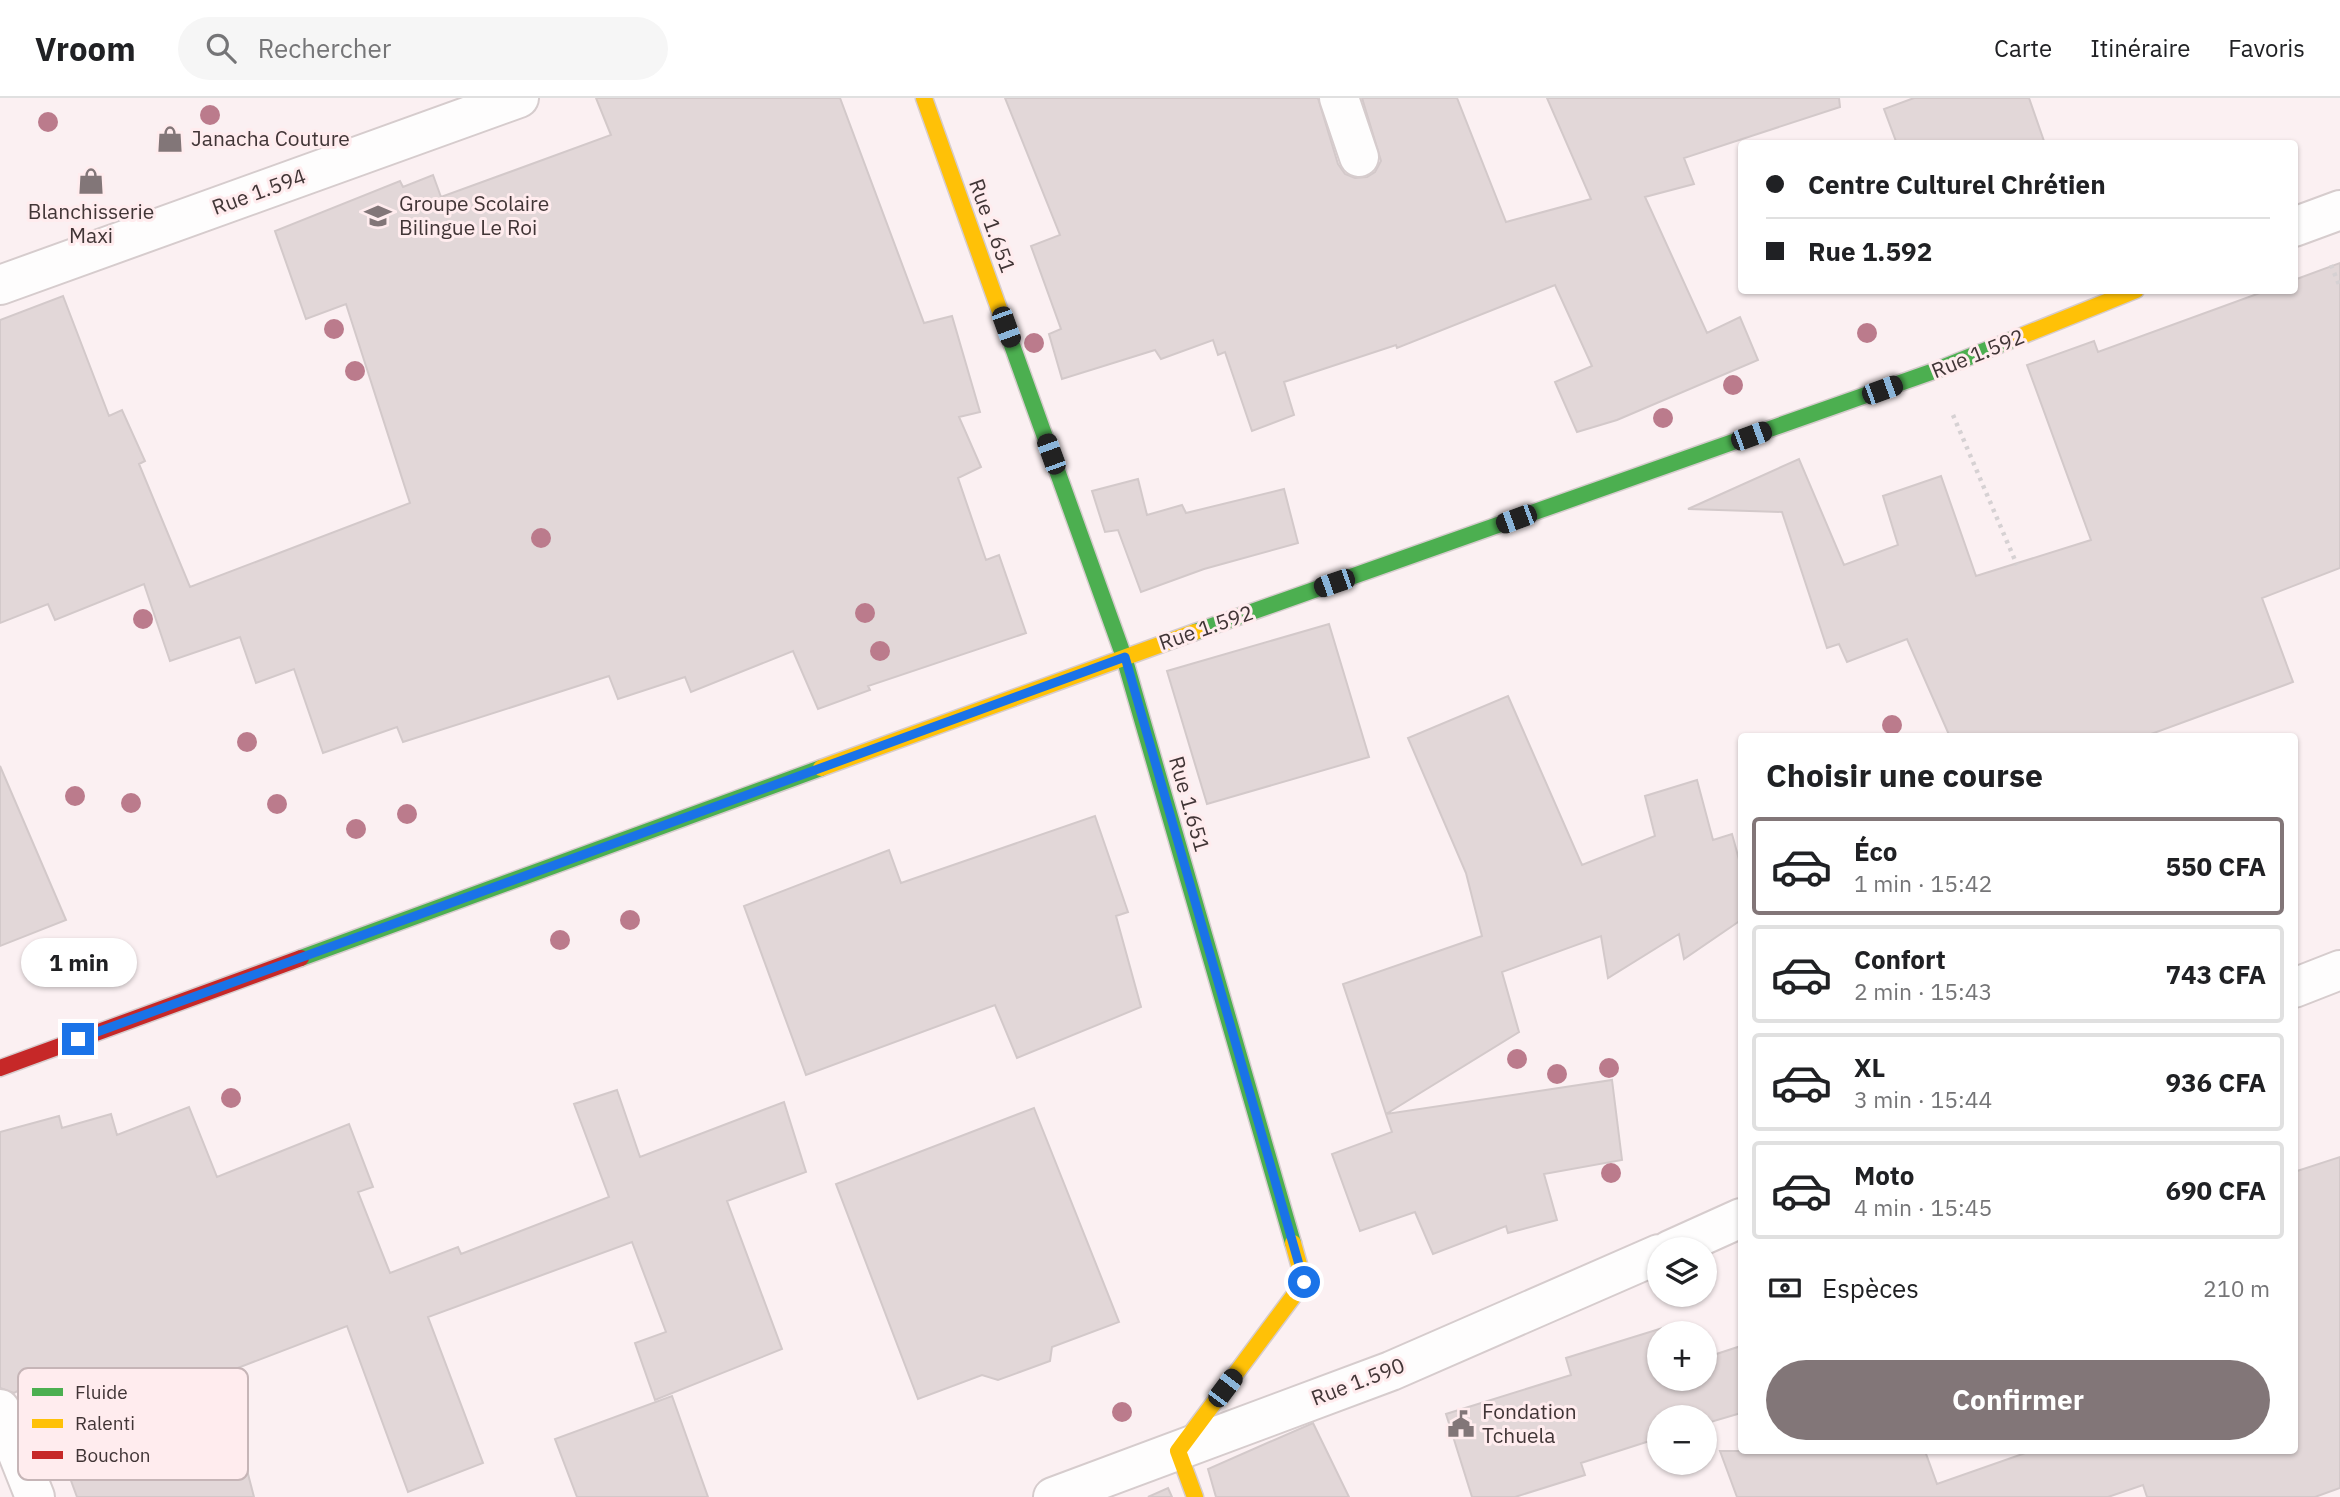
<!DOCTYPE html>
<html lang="fr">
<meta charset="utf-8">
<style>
:root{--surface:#fff;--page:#f6f6f6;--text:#202124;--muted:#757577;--line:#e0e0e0;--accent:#827678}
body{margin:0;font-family:"IBM Plex Sans",sans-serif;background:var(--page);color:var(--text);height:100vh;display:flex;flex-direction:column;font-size:26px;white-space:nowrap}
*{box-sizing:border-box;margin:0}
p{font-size:23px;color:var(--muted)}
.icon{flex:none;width:38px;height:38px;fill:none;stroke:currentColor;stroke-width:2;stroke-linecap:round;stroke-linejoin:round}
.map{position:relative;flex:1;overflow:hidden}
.drawer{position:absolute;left:1738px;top:635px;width:560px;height:721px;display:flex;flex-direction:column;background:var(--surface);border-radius:7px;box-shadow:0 2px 5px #0004}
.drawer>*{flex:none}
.hud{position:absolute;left:1738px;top:42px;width:560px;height:154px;border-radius:7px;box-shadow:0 2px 5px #0004;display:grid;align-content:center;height:154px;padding:0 28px;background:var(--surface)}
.tools{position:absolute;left:1647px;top:1139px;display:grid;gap:14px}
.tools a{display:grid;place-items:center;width:70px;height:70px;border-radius:50%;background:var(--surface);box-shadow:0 2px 5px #0004;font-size:35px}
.end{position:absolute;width:32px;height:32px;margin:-16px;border:9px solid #1a73e8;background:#fff;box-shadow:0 0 0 4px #fff}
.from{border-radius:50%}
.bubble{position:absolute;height:49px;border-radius:24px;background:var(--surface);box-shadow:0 2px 5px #0004;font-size:23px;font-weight:700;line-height:49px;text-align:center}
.car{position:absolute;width:21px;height:42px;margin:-21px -10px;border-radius:9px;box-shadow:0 0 5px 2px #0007;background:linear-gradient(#222 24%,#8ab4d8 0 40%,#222 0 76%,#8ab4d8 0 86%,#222 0)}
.hud b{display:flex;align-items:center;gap:24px;height:66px;font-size:26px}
.hud b+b{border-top:2px solid var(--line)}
.hud i{width:18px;height:18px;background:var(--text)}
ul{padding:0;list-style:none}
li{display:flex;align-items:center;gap:21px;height:98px;margin:0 14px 10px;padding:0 14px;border:4px solid var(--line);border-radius:7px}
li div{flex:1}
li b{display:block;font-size:26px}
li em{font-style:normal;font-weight:700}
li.selected{border-color:var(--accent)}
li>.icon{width:63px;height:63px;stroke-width:1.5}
h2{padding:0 28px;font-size:32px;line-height:84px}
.pay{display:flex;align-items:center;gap:18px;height:77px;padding:0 28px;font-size:26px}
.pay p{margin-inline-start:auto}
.primary-button{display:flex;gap:14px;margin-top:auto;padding:14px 28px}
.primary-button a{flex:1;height:80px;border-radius:42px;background:var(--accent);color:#fff;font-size:28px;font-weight:700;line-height:80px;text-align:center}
header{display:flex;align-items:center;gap:42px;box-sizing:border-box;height:98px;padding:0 35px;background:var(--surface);border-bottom:2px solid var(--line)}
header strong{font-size:33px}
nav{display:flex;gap:38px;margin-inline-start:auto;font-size:24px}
.search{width:490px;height:63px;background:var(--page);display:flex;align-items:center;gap:18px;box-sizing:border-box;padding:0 24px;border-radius:38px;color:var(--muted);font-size:26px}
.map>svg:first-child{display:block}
.building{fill:#e2d7d8;stroke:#d3c9ca;stroke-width:2}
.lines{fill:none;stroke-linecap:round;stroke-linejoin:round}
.street-casing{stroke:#d6cccd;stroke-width:42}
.fast-casing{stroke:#d6cccd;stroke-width:19}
.slow-casing{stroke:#d6cccd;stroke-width:19}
.jam-casing{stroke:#d6cccd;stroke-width:19}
.path{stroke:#d6d1d3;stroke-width:4.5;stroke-dasharray:3.5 5;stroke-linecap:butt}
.street{stroke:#fefdfd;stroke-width:38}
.fast{stroke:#4caf50;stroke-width:16}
.slow{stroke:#ffc107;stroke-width:16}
.jam{stroke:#c62828;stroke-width:16}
.tree{fill:#bb7b8c}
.route{stroke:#1a73e8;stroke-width:9}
.labels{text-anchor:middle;stroke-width:6;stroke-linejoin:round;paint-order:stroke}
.poi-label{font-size:21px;fill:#413536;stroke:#ffecee;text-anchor:start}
.street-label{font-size:21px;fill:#413536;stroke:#ffecee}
.key{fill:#ffecee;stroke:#c6b5b7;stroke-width:2}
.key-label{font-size:19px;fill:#413536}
</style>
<header>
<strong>Vroom</strong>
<div class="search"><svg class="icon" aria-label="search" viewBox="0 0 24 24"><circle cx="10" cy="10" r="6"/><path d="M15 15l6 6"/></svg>Rechercher</div>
<nav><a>Carte</a><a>Itinéraire</a><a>Favoris</a></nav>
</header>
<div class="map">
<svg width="2340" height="1399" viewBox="0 0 2340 1399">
<rect width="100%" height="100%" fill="#fbf0f2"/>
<!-- building -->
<path class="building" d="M596,0H840L924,225L952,218L980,314L959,319L981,369L958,380L986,462L999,457L1026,535L868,588L870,592L818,611L793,553L691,594L685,579L618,601L609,578L403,644L397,629L323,655L294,571L256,585L240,539L170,563L144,486L55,522L48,506L0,525V222L63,198L109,318L122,312L145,363L139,366L190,489L410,405L346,206L306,221L275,133L400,83L403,89L433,77L441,99L611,37Z
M1005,0H1318L1338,66L1345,76L1355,80L1367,79L1375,74L1381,63L1362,0H1457L1506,124L1591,101L1547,0H1839L1840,9L1684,60L1694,86L1645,99L1707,235L1740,219L1758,262L1617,322L1577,334L1555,284L1592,268L1555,187L1397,250L1396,247L1284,284L1294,317L1252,333L1225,254L1218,257L1213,242L1161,261L1155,252L1062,281L1049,236L1061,231L1031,148L1060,137Z
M1914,0H2029L2045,46H1897L1884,11Z
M2340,165V470L2262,500L2293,584L2143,639H1950L1907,541L1847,564L1839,546L1827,550L1782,414L1688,411L1799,361L1844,467L1898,447L1883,398L1941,378L1976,478L2091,442L2027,267L2094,243L2098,254L2268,192H2294V182Z
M1138,381L1147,417L1182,407L1186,415L1284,391L1298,445L1204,471L1141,494L1118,432L1105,434L1092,393Z
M1329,526L1369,659L1207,706L1167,573Z
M1508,598L1582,767L1655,738L1645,698L1697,682L1713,742L1732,736L1741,769V822L1684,861L1679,836L1608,880L1601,838L1502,874L1519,934L1386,1016L1343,886L1482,838L1466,775L1408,640Z
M0,668L66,822L0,848Z
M1095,718L1128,814L1116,818L1141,909L1017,960L995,907L806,977L744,808L889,752L901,785Z
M1612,982L1622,1062L1544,1076L1557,1122L1508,1135L1506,1128L1433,1156L1415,1114L1360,1133L1332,1056L1392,1034L1386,1016Z
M617,992L640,1059L784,1004L806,1074L727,1103L782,1251L655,1302L635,1245L666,1234L632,1144L428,1219L483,1365L408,1394L347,1228L222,1276L254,1399H77L35,1284L14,1295L0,1290V1034L59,1018L62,1030L111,1016L117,1037L189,1009L217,1079L349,1026L373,1089L358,1094L390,1175L458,1149L461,1156L609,1099L574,1006Z
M1034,1010L1119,1224L1052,1249L1050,1263L998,1282L982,1277L918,1301L836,1086Z
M2340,1059V1390L2315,1399H2147L2143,1387L2108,1399H1737L1720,1353H1925L1937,1386L2031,1353H2294V1074Z
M1669,1228L1671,1236H1659V1281H1704V1260L1741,1248V1315L1704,1326V1320H1659V1340L1581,1365L1585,1377L1515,1399H1472L1446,1316L1571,1277L1566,1260Z
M672,1298L708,1399H577L555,1341Z
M1313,1325L1349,1399H1216L1208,1371Z
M1168,1390L1172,1399H1148Z"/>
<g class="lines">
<defs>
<path id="street" d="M1339,0L1359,59
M2294,129L2340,112
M0,187L519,0
M2294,890L2340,872
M1670,1152L1741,1120
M0,1311L35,1399
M1053,1399L1391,1273L1659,1156"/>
<path id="fast" d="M1008,236L1124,559L1293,1145
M1195,534L1934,273L2014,241
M301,860L821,670"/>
<path id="slow" d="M924,0L1008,236
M2014,241L2136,192
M821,670L1195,534
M1195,1399L1178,1353L1304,1184L1293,1145"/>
<path id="jam" d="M0,970L301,860"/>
</defs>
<!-- street casing -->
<use href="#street" class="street-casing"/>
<!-- fast casing -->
<use href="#fast" class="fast-casing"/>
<!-- slow casing -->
<use href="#slow" class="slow-casing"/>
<!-- jam casing -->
<use href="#jam" class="jam-casing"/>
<!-- path -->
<path class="path" d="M2331,167L2340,189
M1953,317L2017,467"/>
<!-- street -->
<use href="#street" class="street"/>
<!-- fast -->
<use href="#fast" class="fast"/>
<!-- slow -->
<use href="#slow" class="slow"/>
<!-- jam -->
<use href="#jam" class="jam"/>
</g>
<!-- trees -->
<g class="tree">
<circle cx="210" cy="17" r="10"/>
<circle cx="48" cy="24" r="10"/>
<circle cx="334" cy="231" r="10"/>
<circle cx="1867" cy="235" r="10"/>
<circle cx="1034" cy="245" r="10"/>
<circle cx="355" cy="273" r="10"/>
<circle cx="1733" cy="287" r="10"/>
<circle cx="1663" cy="320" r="10"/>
<circle cx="541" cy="440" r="10"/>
<circle cx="865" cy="515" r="10"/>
<circle cx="143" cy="521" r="10"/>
<circle cx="880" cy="553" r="10"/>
<circle cx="1892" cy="627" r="10"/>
<circle cx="247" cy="644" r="10"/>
<circle cx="75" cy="698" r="10"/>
<circle cx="131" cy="705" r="10"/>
<circle cx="277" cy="706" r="10"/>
<circle cx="407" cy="716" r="10"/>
<circle cx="356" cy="731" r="10"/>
<circle cx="630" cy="822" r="10"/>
<circle cx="560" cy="842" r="10"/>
<circle cx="1517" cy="961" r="10"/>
<circle cx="1609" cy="970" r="10"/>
<circle cx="1557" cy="976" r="10"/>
<circle cx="231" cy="1000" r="10"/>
<circle cx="1611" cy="1075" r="10"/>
<circle cx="1122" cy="1314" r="10"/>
</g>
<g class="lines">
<!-- route -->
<path class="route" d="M78,941L1125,559L1304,1184"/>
</g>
<!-- icons -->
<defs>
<symbol id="shop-bare" viewBox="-9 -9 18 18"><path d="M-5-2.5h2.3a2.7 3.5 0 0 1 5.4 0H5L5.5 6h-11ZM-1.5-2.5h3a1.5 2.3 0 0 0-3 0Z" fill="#827678" stroke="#ffecee" stroke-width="2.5" paint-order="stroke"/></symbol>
<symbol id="school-bare" viewBox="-9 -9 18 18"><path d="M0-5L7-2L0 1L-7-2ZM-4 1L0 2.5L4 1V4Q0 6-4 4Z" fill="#827678" stroke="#ffecee" stroke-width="2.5" paint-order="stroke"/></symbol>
<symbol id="civic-bare" viewBox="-9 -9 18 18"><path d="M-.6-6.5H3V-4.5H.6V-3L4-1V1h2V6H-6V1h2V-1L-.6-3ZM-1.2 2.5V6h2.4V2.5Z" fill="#827678" stroke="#ffecee" stroke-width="2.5" paint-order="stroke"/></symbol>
</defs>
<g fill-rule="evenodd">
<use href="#shop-bare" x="151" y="22" width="38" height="38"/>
<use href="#shop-bare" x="72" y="64" width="38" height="38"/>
<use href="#school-bare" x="359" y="99" width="38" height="38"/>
<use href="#civic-bare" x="1442" y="1307" width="38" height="38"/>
</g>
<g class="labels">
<!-- poi labels -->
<g class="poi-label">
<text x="191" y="48">Janacha Couture</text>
<text x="399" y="113">Groupe Scolaire<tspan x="399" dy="24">Bilingue Le Roi</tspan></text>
<text x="91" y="121" text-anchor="middle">Blanchisserie<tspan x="91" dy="24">Maxi</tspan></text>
<text x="1482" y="1321">Fondation<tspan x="1482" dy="24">Tchuela</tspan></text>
</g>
<!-- street labels -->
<g class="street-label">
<text transform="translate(259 94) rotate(-20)" y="7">Rue 1.594</text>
<text transform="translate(992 128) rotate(70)" y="7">Rue 1.651</text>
<text transform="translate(1978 256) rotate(-22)" y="7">Rue 1.592</text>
<text transform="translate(1206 530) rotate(-19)" y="7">Rue 1.592</text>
<text transform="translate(1189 706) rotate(74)" y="7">Rue 1.651</text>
<text transform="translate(1358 1284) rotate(-21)" y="7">Rue 1.590</text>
</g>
</g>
<!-- legend -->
<rect x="18" y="1270" width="230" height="112" rx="10" class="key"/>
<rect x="32" y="1290" width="31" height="8" fill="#4caf50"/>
<rect x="32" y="1321" width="31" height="9" fill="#ffc107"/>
<rect x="32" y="1353" width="31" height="8" fill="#c62828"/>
<g class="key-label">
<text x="75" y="1301">Fluide</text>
<text x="75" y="1332">Ralenti</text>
<text x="75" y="1364">Bouchon</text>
</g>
</svg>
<div class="tools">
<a><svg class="icon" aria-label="layers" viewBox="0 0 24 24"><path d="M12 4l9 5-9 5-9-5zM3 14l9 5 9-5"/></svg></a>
<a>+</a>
<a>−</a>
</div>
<i class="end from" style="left:1304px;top:1184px"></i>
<i class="end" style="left:78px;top:941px"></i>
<div class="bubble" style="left:21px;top:840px;width:116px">1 min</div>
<i class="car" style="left:1006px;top:229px;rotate:160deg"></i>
<i class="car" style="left:1882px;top:292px;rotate:70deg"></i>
<i class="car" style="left:1751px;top:338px;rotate:70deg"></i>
<i class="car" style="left:1051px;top:356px;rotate:340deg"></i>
<i class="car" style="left:1516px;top:421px;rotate:250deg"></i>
<i class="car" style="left:1334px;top:485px;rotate:251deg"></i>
<i class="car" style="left:1225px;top:1290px;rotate:37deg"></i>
<div class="hud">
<b><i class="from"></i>Centre Culturel Chrétien</b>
<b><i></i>Rue 1.592</b>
</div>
<section class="drawer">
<h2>Choisir une course</h2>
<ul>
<li class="selected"><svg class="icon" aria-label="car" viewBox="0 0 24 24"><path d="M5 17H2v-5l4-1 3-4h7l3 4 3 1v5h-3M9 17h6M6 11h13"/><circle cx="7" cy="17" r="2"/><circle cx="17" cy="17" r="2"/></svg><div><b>Éco</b><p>1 min · 15:42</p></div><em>550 CFA</em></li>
<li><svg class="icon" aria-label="car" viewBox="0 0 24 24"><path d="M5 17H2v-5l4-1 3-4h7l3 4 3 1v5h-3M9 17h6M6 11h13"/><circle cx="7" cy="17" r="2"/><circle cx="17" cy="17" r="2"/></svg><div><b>Confort</b><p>2 min · 15:43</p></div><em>743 CFA</em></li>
<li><svg class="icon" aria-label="car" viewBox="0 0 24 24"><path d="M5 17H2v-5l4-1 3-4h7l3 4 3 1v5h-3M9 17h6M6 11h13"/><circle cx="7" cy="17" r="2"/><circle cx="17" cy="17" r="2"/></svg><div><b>XL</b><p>3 min · 15:44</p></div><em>936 CFA</em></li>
<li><svg class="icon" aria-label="car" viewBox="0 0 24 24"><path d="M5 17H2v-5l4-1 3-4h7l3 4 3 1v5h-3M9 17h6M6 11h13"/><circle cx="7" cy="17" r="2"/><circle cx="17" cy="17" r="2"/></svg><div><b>Moto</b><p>4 min · 15:45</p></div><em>690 CFA</em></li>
</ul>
<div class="pay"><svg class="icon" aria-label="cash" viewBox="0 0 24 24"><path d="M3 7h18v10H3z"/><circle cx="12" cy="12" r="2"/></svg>Espèces<p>210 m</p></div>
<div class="primary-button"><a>Confirmer</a></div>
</section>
</div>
